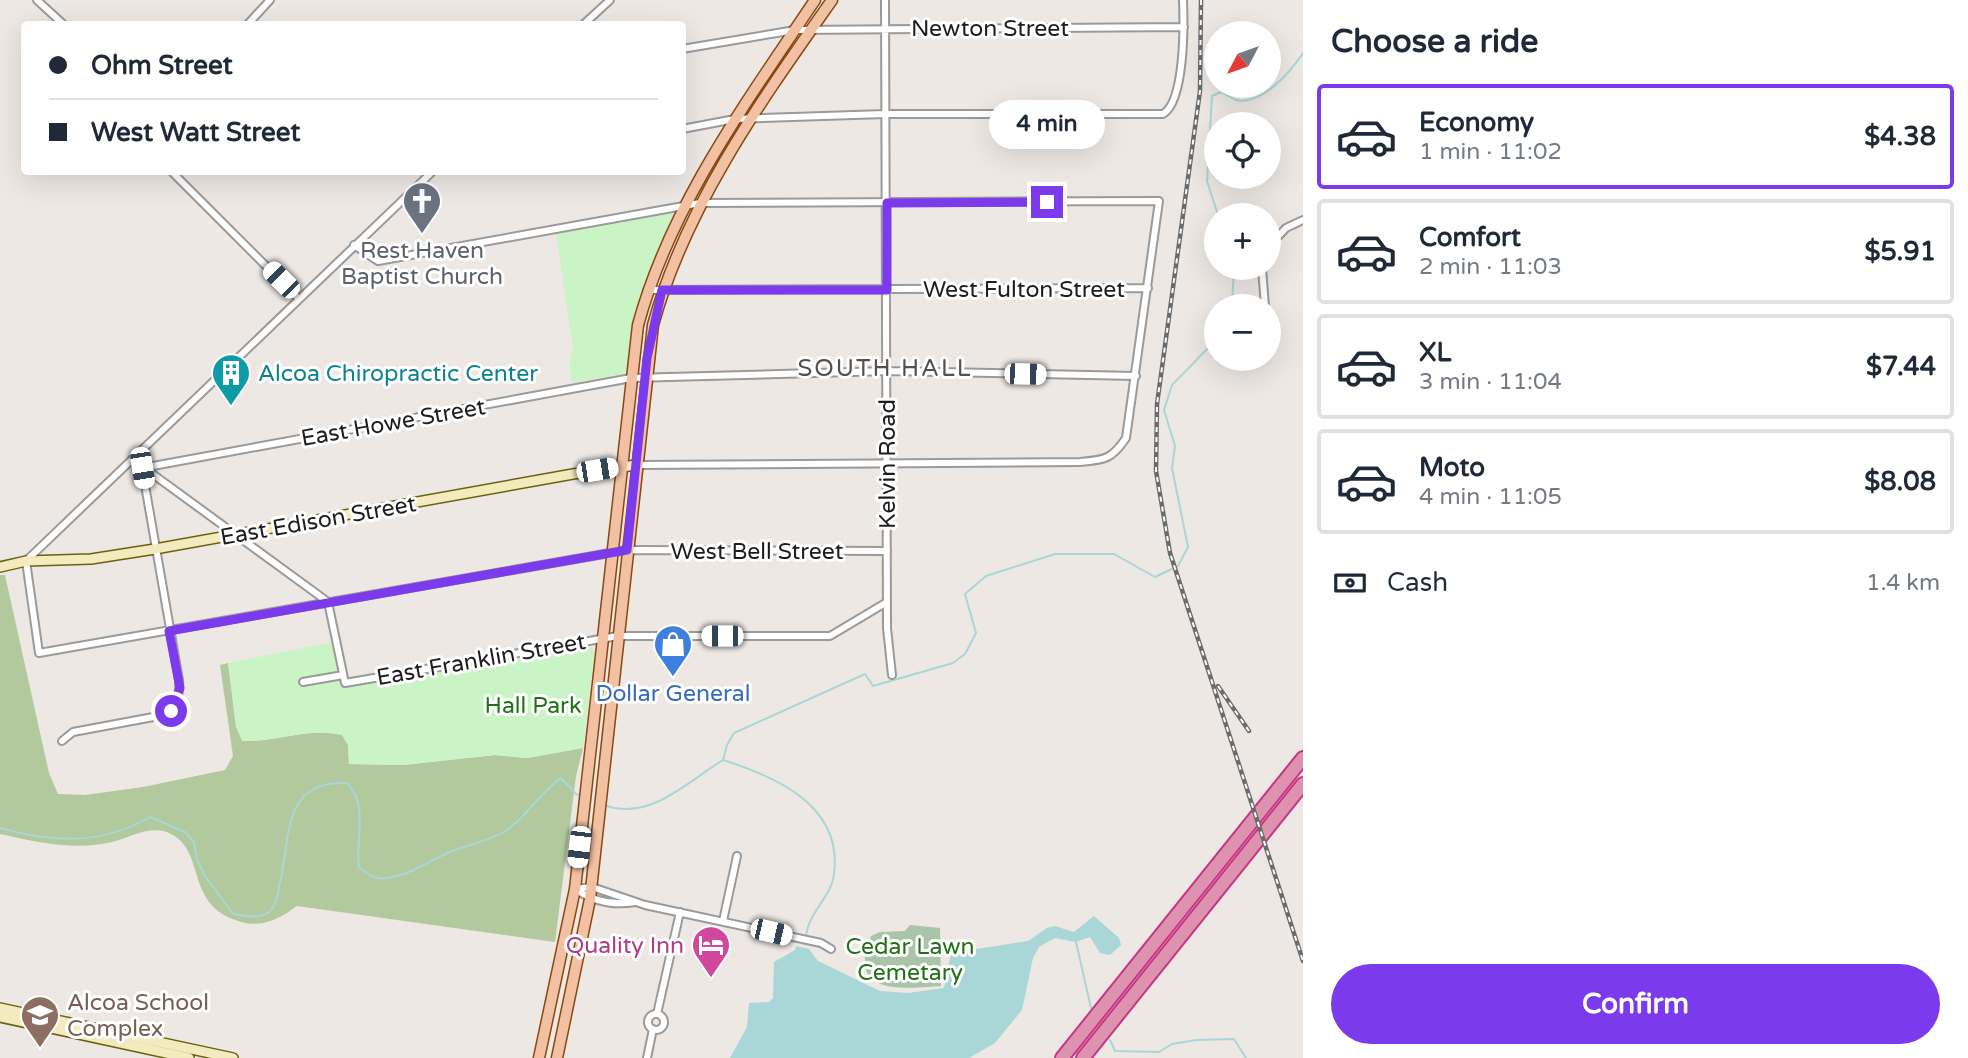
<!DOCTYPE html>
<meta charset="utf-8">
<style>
:root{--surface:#fff;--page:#f2f2f3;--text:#1f2937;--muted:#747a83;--line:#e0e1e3;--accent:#7c3aed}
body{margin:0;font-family:"Varela Round",sans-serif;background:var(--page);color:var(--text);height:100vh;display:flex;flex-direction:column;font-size:26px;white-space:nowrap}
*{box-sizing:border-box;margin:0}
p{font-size:23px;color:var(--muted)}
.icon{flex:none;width:38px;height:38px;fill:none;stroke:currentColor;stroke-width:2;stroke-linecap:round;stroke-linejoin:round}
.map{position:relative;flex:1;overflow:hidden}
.sheet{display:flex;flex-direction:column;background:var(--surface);width:665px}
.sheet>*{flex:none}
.hud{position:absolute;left:21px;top:21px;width:665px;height:154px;border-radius:7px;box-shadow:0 7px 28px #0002;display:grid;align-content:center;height:154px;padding:0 28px;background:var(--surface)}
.needle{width:46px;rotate:229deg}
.fabs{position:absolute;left:1204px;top:21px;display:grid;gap:14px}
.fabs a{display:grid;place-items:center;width:77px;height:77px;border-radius:50%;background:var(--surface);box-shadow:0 7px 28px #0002;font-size:35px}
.end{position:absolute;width:32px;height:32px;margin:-16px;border:9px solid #7c3aed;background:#fff;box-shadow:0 0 0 4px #fff}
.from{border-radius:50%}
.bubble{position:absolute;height:49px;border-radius:24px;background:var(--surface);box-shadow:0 7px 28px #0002;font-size:23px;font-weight:800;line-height:49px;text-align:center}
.car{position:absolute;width:21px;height:42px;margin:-21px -10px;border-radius:9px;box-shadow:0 0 5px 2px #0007;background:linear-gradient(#fff 24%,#345 0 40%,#fff 0 76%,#345 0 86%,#fff 0)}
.hud b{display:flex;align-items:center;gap:24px;height:66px;font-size:26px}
.hud b+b{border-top:2px solid var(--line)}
.hud i{width:18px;height:18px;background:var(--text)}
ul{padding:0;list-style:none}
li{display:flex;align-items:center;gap:21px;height:105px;margin:0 14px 10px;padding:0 14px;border:4px solid var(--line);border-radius:7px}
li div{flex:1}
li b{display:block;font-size:26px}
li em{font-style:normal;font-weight:800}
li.active{border-color:var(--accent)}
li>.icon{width:63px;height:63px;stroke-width:1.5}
h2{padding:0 28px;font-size:32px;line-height:84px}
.pay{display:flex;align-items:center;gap:18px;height:77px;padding:0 28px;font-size:26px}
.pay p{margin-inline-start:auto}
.cta{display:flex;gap:14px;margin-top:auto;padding:14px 28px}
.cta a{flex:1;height:80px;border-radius:42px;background:var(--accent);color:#fff;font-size:28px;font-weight:800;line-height:80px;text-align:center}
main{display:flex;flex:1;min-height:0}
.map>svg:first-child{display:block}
.forest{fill:#b2c99d}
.cemetery{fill:#a9c4a8}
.park{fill:#caf4c5}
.water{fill:#a9d6d7}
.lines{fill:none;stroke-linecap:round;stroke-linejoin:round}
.stream{stroke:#a9d6d7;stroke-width:2}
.street-casing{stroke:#9a9a9a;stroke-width:10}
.secondary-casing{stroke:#69610f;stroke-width:12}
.primary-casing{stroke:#88480e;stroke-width:13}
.highway-casing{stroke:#c73584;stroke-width:16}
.street{stroke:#fff;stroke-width:6}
.secondary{stroke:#f3ebbd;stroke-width:9}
.primary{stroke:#f2c1a4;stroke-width:10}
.highway{stroke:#dd93b0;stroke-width:12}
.rail-casing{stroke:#6b6b6b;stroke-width:4.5}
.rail{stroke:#fff;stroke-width:2;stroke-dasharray:5;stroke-linecap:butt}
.route{stroke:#7c3aed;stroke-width:9}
.labels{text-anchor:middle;stroke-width:6;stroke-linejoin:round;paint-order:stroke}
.street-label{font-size:23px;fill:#1d1d1d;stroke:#fff}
.worship-label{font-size:23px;fill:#5b616d;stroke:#fff}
.culture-label{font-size:23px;fill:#0d838f;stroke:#fff;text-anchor:start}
.shop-label{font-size:23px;fill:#366cbe;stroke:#fff}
.park-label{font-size:23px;fill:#207116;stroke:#fff}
.hotel-label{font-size:23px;fill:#b23c85;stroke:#fff;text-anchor:end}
.education-label{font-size:23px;fill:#785e54;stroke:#fff;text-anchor:start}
.neighbourhood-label{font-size:24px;letter-spacing:2px;fill:#505050;stroke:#fff}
</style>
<main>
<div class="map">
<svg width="1303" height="1058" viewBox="0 0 1303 1058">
<rect width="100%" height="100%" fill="#ede8e4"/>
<!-- forest -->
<path class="forest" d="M0,575H5L49,773L58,794L85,795L143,787L225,770L233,756L220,665L228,663L236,727L243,741C276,742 308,727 342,735L348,745L349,764L403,765L495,755L527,758L583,748L576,776L555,942L297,906C279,919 261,929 238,921C185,904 206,855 173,835C153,823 132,837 112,842C75,851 36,842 0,834Z"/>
<!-- cemetery -->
<path class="cemetery" d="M910,925L940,928L941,986C919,987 860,997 865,957C866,950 870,943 871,936L880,932L905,931Z"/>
<!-- park -->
<path class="park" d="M671,212L674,215L640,297L627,373L572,383L569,365L573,349L556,234Z
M332,642L342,688L589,645L595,651L583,748L527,758L495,755L403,765L349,764L348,745L342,735C308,727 276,742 242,741L237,729L228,663Z"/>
<!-- water -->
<path class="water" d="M1094,916L1119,938L1121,945L1110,955L1100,953L1090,937L1076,942L1055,938L1039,947L1033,958L1022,1010L995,1043L969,1058H730L747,1027L749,1003L769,1002L773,998L774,962L795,950L796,946L809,949L818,961L880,991L908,993L944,988L951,953L1028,941L1047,928L1055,926L1074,932Z"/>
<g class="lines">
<!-- stream -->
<path class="stream" d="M1218,215L1207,181L1212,96L1221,92C1226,94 1231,98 1236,100C1262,106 1291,71 1303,53
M1232,306L1234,268
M723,760C777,777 843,806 834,874C832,897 807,913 806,938
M604,805C650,822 688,781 723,760L727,745L734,733L865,674L873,686L953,663L965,654L976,633L965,594L986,576L1055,554H1114L1155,577L1178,566L1188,547L1172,468L1175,446L1164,410L1172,385L1216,340
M0,828C53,843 102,845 150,817L185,832L194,842L197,859L205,876L233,914C244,915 259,920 269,912C277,905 278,892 280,883C291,836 282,780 347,783C369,805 355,839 359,867C367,874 375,880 387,878C411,875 430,860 452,851C469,844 491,841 507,830C528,815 540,793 561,778L576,794L583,797
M1076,942L1091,1008
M1110,1040L1115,1051L1159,1052L1172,1044L1196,1040L1234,1039L1246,1058"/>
<defs>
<path id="street" d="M37,0L63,24
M885,0L887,628L892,675
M248,24L270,0
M584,24L610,0
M682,49L795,30L1184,27
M682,129L735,119L885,114H1163C1185,101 1184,25 1183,0
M172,172L298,298
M432,172L26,561L39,653L627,550L887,551
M354,245L378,261L700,203L1159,201L1126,438C1112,459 1105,460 1080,462L636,465
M1269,246L1286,228L1303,220
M1262,268L1265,306
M647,290L1148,288
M132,459L328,602L345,683L618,636H830L887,602
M303,682L343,675
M62,741L73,732L164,715C178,707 180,694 179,680L142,468L631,378L888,371L1136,376
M575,889L592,887L645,905L821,943L831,949
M575,889C593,901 613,906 635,902
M723,921L737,856
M657,1014L680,912
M648 1022a8 8 0 1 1 16 0a8 8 0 1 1-16 0Z
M647,1058L653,1029"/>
<path id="secondary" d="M0,567L26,561L91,559L155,549L573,474L636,465
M0,1008L233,1058
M0,1017L189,1058"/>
<path id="primary" d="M539,1058L575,889L638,325C671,204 746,103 815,0
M557,1058L590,899L653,325C686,205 761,101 832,0"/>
<path id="highway" d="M1062,1058L1303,758
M1083,1058L1303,784"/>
</defs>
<!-- street casing -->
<use href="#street" class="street-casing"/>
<!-- secondary casing -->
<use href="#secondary" class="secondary-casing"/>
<!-- primary casing -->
<use href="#primary" class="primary-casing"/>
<!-- highway casing -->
<use href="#highway" class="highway-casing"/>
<!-- street -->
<use href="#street" class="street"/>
<!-- secondary -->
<use href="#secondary" class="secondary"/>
<!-- primary -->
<use href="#primary" class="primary"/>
<!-- highway -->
<use href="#highway" class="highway"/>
<defs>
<path id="rail" d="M1201,0L1200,91L1157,404L1156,471L1170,553L1303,961
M1218,686L1249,731"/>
</defs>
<!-- rail casing -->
<use href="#rail" class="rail-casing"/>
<!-- rail -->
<use href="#rail" class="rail"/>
</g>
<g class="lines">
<!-- route -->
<path class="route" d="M171,711L180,688L169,631L627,550L647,358L662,290H887V203L1047,202"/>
</g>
<!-- icons -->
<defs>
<symbol id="church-pin" viewBox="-11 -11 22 30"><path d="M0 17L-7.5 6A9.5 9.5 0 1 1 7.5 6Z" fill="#6b7280" stroke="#fff"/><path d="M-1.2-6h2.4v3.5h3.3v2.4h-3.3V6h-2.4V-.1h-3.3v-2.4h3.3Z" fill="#fff"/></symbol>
<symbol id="building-pin" viewBox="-11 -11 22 30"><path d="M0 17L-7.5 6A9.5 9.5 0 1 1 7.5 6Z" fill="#0f9aa8" stroke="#fff"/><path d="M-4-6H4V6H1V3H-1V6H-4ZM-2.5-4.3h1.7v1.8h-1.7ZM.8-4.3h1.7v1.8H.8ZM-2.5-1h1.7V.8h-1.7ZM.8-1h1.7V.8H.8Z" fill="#fff"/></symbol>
<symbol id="shop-pin" viewBox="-11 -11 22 30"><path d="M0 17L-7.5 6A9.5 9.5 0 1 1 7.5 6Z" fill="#3f7fe0" stroke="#fff"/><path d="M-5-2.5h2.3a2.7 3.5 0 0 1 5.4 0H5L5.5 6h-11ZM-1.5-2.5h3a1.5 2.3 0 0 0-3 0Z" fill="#fff"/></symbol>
<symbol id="hotel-pin" viewBox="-11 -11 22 30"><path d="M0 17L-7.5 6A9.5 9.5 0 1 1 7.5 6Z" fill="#d1479c" stroke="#fff"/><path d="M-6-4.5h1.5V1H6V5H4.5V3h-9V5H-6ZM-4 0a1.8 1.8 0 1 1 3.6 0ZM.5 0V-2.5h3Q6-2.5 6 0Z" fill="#fff"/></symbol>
<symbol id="school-pin" viewBox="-11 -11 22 30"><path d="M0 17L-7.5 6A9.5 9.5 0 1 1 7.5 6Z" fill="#8d6e63" stroke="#fff"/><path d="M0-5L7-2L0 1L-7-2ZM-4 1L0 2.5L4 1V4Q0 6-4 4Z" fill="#fff"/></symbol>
</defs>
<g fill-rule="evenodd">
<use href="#church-pin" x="400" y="179" width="44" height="60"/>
<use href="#building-pin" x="209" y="351" width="44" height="60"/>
<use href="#shop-pin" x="651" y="622" width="44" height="60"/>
<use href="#hotel-pin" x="689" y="923" width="44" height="60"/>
<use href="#school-pin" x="18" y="993" width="44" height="60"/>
</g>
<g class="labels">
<!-- street labels -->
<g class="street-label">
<text x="990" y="36">Newton Street</text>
<text x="1024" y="297">West Fulton Street</text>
<text transform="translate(393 422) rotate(-10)" y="8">East Howe Street</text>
<text transform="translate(887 464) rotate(-90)" y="8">Kelvin Road</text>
<text transform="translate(318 520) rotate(-10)" y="8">East Edison Street</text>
<text x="757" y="559">West Bell Street</text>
<text transform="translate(481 659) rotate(-10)" y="8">East Franklin Street</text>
</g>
<!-- worship labels -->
<g class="worship-label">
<text x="422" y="258">Rest Haven<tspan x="422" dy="26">Baptist Church</tspan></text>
</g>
<!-- culture labels -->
<g class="culture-label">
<text x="258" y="381">Alcoa Chiropractic Center</text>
</g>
<!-- shop labels -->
<g class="shop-label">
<text x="673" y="701">Dollar General</text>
</g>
<!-- park labels -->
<g class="park-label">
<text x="533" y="713">Hall Park</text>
<text x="910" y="954">Cedar Lawn<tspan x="910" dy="26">Cemetary</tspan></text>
</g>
<!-- hotel labels -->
<g class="hotel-label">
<text x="684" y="953">Quality Inn</text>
</g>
<!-- education labels -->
<g class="education-label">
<text x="67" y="1010">Alcoa School<tspan x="67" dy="26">Complex</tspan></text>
</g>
<!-- neighbourhood labels -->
<g class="neighbourhood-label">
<text x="885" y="376">SOUTH HALL</text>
</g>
</g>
</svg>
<div class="fabs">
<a><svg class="needle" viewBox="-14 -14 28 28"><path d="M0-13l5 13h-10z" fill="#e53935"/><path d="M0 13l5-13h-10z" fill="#747a83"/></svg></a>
<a><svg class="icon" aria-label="locate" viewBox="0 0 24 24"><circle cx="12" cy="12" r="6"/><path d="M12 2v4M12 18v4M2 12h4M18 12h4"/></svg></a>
<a>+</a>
<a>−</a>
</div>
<i class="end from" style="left:171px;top:711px"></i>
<i class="end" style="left:1047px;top:202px"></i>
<div class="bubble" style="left:989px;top:100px;width:116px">4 min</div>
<i class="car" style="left:281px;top:280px;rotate:315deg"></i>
<i class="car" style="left:1025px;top:374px;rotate:91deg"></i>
<i class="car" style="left:142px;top:468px;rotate:171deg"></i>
<i class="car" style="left:597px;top:470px;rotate:81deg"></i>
<i class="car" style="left:722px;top:636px;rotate:270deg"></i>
<i class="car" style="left:579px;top:847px;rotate:187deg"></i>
<i class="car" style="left:771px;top:932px;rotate:103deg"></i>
<div class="hud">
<b><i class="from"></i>Ohm Street</b>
<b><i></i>West Watt Street</b>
</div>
</div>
<section class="sheet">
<h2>Choose a ride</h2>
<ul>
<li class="active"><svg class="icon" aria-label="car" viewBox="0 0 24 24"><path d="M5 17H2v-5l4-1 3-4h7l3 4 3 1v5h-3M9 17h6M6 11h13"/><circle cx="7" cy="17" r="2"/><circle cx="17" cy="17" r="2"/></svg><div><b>Economy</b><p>1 min · 11:02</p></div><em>$4.38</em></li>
<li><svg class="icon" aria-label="car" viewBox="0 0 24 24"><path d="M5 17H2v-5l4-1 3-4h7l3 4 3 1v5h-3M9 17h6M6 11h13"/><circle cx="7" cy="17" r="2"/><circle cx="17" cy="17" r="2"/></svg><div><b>Comfort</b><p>2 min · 11:03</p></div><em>$5.91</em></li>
<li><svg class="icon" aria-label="car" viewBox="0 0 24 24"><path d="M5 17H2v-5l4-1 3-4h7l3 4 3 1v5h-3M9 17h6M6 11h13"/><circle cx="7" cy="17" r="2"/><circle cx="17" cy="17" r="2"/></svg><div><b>XL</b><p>3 min · 11:04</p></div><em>$7.44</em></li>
<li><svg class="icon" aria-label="car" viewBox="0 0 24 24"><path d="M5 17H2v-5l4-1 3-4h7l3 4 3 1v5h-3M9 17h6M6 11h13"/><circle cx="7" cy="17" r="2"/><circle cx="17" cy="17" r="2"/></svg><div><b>Moto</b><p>4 min · 11:05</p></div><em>$8.08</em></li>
</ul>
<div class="pay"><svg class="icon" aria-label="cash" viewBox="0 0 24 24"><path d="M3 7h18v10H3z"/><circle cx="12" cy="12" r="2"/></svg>Cash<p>1.4 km</p></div>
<div class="cta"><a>Confirm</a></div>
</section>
</main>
